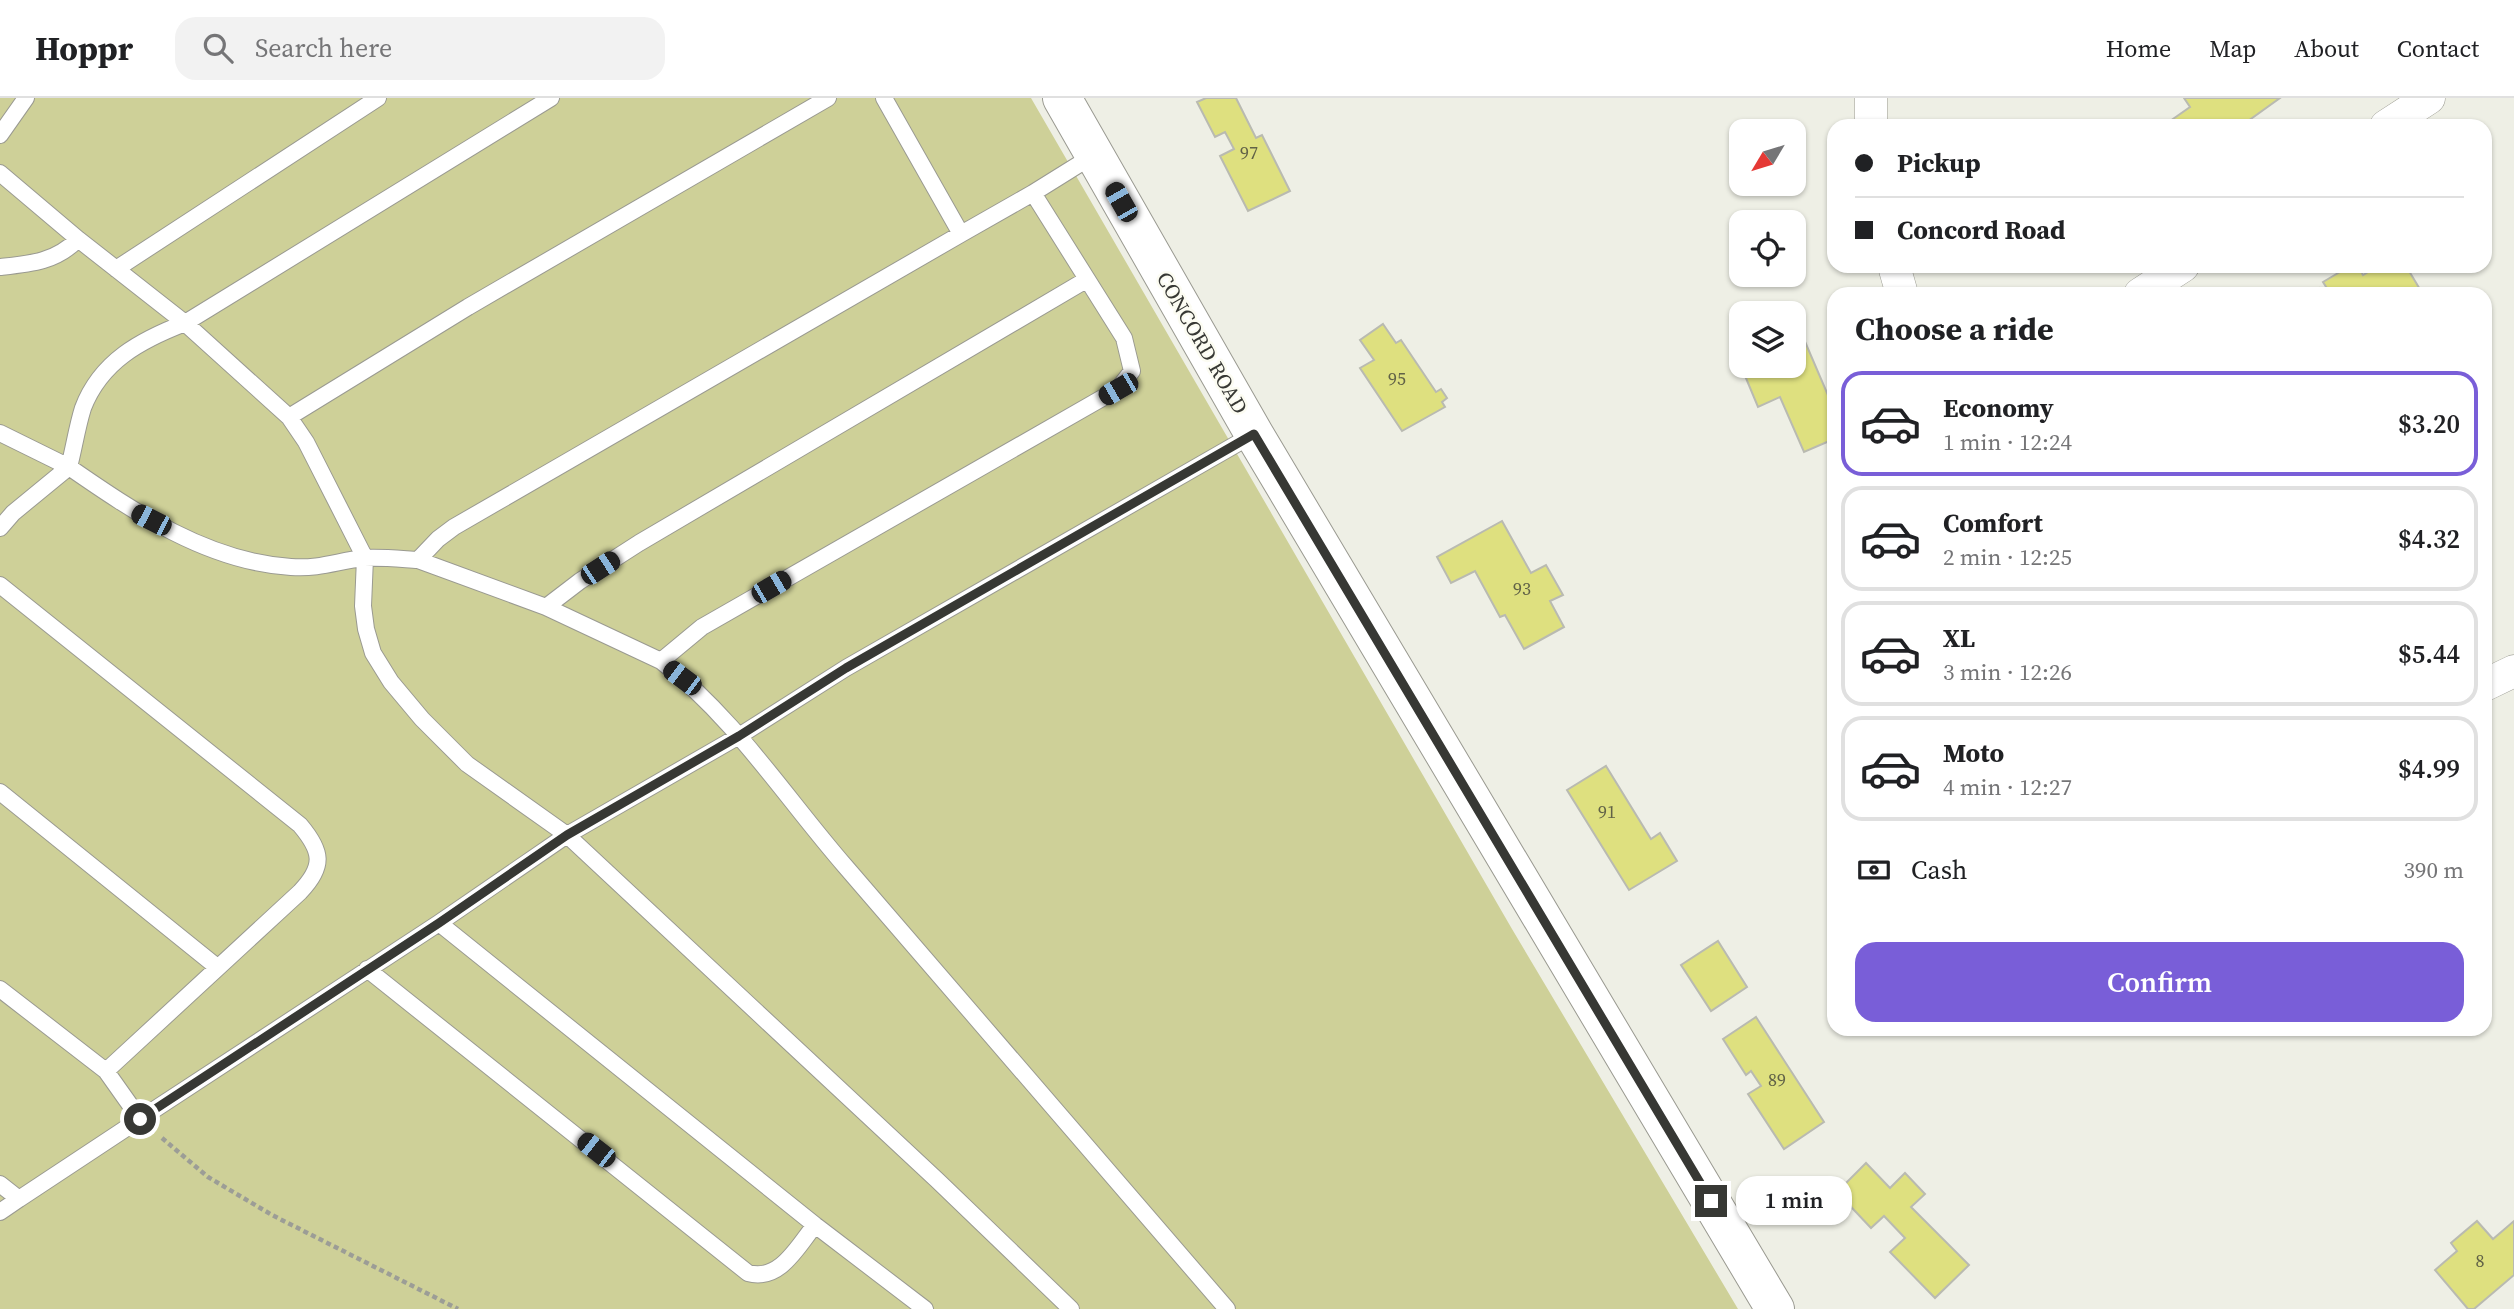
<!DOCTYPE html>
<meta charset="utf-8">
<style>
:root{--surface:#fff;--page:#f2f2f2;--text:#202124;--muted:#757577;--line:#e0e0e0;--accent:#795ed8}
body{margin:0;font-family:"Source Serif 4",serif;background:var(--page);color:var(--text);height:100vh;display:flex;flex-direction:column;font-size:26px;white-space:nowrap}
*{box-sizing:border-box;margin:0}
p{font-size:23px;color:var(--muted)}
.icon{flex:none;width:38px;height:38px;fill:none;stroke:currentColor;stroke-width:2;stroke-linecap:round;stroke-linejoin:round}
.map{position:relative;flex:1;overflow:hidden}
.details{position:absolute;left:1827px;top:189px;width:665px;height:749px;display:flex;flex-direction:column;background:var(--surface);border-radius:21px;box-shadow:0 2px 5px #0004}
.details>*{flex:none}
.guide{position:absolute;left:1827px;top:21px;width:665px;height:154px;border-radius:21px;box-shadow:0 2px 5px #0004;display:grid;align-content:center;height:154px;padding:0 28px;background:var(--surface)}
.needle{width:46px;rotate:232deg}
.tools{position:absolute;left:1729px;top:21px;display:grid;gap:14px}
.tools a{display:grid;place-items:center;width:77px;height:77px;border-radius:14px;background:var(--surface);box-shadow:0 2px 5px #0004;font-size:35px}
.end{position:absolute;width:32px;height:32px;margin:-16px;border:9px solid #373834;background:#fff;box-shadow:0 0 0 4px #fff}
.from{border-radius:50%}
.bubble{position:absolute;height:49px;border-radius:21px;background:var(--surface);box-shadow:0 2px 5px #0004;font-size:23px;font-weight:600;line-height:49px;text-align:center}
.car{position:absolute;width:21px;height:42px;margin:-21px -10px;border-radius:9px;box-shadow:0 0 5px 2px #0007;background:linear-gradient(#222 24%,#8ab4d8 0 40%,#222 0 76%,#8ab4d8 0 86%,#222 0)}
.guide b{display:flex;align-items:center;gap:24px;height:66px;font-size:26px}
.guide b+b{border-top:2px solid var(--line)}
.guide i{width:18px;height:18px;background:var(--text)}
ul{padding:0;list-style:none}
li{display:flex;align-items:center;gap:21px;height:105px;margin:0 14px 10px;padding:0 14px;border:4px solid var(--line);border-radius:21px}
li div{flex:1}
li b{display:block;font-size:26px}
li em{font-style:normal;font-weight:600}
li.on{border-color:var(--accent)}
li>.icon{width:63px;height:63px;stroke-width:1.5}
h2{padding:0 28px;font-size:32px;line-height:84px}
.pay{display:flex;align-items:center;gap:18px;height:77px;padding:0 28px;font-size:26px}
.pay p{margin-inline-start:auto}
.action{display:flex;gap:14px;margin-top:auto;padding:14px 28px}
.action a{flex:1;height:80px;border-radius:21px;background:var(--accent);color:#fff;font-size:28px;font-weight:600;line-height:80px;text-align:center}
header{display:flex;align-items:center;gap:42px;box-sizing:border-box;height:98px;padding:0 35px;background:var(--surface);border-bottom:2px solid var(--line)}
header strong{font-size:33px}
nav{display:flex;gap:38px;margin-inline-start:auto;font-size:24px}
.search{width:490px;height:63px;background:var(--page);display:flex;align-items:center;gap:18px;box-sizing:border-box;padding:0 24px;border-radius:21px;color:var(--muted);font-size:26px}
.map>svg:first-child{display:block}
.green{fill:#ced098}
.building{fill:#dee07f;stroke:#b9bab1;stroke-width:2}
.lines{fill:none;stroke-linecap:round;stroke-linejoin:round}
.lane-casing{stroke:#9a9a91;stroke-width:18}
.street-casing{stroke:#9a9a91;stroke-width:33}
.secondary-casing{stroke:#9a9a91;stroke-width:40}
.path{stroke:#9c9d96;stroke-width:4.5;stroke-dasharray:5 3.5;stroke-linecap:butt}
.lane{stroke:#fff;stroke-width:16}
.street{stroke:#fff;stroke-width:32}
.secondary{stroke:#fff;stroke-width:38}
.route{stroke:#373834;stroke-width:9}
.labels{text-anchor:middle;stroke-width:5;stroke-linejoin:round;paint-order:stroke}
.number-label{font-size:18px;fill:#616247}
.street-label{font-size:21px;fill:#373834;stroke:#fcfcf2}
</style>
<header>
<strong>Hoppr</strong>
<div class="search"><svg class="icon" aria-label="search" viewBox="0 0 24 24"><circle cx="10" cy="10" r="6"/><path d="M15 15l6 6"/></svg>Search here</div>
<nav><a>Home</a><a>Map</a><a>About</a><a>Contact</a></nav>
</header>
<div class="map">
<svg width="2514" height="1211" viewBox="0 0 2514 1211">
<rect width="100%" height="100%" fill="#eeefe5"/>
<!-- green -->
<path class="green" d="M0,0H1031L1512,831L1738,1211H0Z"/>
<!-- building -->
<path class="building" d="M1206,0H1236L1256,40L1262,37L1290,93L1248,113L1220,58L1234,51L1225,34L1215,39L1197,4Z
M2184,0H2280L2241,28H2163L2190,9Z
M2350,168H2358L2363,177L2378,168H2406L2421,193L2417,196H2314L2313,194L2319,190L2323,195L2328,192L2323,184Z
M1789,207L1793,215H1769Z
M1794,218L1830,302L1834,300V341L1804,354L1780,299L1758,309L1743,273L1756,268H1794Z
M1383,226L1396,245L1401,242L1436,294L1441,291L1447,300L1442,304L1445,309L1402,333L1360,270L1374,262L1360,242Z
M1502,423L1531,475L1546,467L1563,497L1550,503L1564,529L1524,551L1505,517L1500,519L1475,473L1451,485L1437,459Z
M1606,668L1651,741L1660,735L1677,763L1629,792L1567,692Z
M1718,843L1747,889L1711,913L1681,867Z
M1756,919L1824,1024L1784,1051L1748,996L1761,988L1751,973L1746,977L1723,941Z
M1866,1065L1890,1090L1905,1075L1925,1096L1911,1109L1969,1167L1935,1200L1890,1154L1905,1140L1884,1118L1871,1130L1837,1094Z
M2477,1123L2493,1141L2514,1123V1177L2474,1211H2468L2435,1172L2457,1153L2451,1145Z"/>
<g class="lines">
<defs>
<path id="lane" d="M0,37L26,0
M0,75L78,141
M1033,95L1094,57
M961,136L1033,95L1124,240L1132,273L1118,291L702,529L661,563C734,619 785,699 845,768C972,916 1099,1064 1227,1211
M0,169C30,166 56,164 78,141L185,225C141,242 101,263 83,310C77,329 74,350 69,369C134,414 208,464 291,469C321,471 337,463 364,460C382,459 401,461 418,462L438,441L454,429L961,136L884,0
M116,171L378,0
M289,319L468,209L828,0
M0,335L69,369L13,415L0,430
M418,462L546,509L580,483L639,445L1086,182
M0,487L300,727C322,753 325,768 300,794L106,973L0,891
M546,509L661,563
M0,694L217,869
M439,825L815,1127L925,1211
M367,871L748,1175C780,1184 798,1148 815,1127
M106,973L140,1021L439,825L567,737L467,666L422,621L391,584L373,555L366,531L363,508L365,460L306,344L289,319L185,225L551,0
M0,1086L19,1101L0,1114
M19,1101L140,1021
M1071,1211L937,1082L567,737L739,638L846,570L1254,336"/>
<path id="street" d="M1871,28V0
M2386,28L2429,0
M1894,168L1902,196
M2140,196L2183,168
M2485,587L2514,573"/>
<path id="secondary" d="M1062,0L1254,336L1775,1211"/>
</defs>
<!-- lane casing -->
<use href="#lane" class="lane-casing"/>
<!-- street casing -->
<use href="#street" class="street-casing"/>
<!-- secondary casing -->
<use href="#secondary" class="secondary-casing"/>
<!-- path -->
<path class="path" d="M162,1040L208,1079L272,1117L458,1211"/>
<!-- lane -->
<use href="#lane" class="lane"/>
<!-- street -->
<use href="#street" class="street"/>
<!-- secondary -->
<use href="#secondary" class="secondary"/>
</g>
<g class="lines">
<!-- route -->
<path class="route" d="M140,1021L439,825L567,737L739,638L846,570L1254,336L1711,1103"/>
</g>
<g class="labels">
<!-- number labels -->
<g class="number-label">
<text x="1249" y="61">97</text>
<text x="1397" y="287">95</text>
<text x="1522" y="497">93</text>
<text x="1607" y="720">91</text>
<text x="1777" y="988">89</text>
<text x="2480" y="1169">8</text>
</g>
<!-- street labels -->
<g class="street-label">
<text transform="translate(1202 245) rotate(60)" y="7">CONCORD ROAD</text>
</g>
</g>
</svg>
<div class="tools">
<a><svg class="needle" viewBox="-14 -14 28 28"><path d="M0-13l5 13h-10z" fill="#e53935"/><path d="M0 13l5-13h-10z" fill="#757577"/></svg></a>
<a><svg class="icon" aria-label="locate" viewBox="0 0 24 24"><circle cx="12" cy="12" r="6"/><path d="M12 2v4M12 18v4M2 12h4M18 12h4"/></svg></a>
<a><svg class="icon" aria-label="layers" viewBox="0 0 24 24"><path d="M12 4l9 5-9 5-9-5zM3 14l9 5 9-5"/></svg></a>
</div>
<i class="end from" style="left:140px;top:1021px"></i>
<i class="end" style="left:1711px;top:1103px"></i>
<div class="bubble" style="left:1736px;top:1078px;width:116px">1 min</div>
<i class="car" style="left:1121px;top:104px;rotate:330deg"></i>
<i class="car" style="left:1118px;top:291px;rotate:240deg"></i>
<i class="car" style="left:151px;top:422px;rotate:297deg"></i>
<i class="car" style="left:600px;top:470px;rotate:57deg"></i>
<i class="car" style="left:771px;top:489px;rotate:60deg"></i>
<i class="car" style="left:682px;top:580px;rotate:307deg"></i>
<i class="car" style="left:596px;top:1052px;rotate:308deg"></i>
<div class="guide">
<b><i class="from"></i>Pickup</b>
<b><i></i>Concord Road</b>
</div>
<section class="details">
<h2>Choose a ride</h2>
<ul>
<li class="on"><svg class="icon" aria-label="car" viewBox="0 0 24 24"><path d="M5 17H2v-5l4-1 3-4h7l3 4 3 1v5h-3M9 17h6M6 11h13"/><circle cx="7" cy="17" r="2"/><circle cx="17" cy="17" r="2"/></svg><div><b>Economy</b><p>1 min · 12:24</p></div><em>$3.20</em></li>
<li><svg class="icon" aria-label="car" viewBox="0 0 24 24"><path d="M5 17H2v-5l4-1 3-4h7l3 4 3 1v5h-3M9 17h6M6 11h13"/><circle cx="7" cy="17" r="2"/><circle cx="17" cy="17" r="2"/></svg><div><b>Comfort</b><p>2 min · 12:25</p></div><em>$4.32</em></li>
<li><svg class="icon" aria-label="car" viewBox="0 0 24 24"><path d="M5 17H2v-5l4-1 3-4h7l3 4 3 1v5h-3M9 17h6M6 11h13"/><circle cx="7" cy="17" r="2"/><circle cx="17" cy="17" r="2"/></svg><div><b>XL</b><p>3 min · 12:26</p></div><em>$5.44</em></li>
<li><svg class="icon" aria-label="car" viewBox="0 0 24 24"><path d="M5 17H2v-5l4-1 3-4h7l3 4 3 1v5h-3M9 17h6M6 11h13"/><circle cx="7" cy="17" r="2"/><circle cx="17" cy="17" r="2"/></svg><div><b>Moto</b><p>4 min · 12:27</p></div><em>$4.99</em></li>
</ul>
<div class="pay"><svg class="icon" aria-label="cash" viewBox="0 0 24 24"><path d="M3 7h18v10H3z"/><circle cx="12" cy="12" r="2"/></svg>Cash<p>390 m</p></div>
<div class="action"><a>Confirm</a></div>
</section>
</div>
